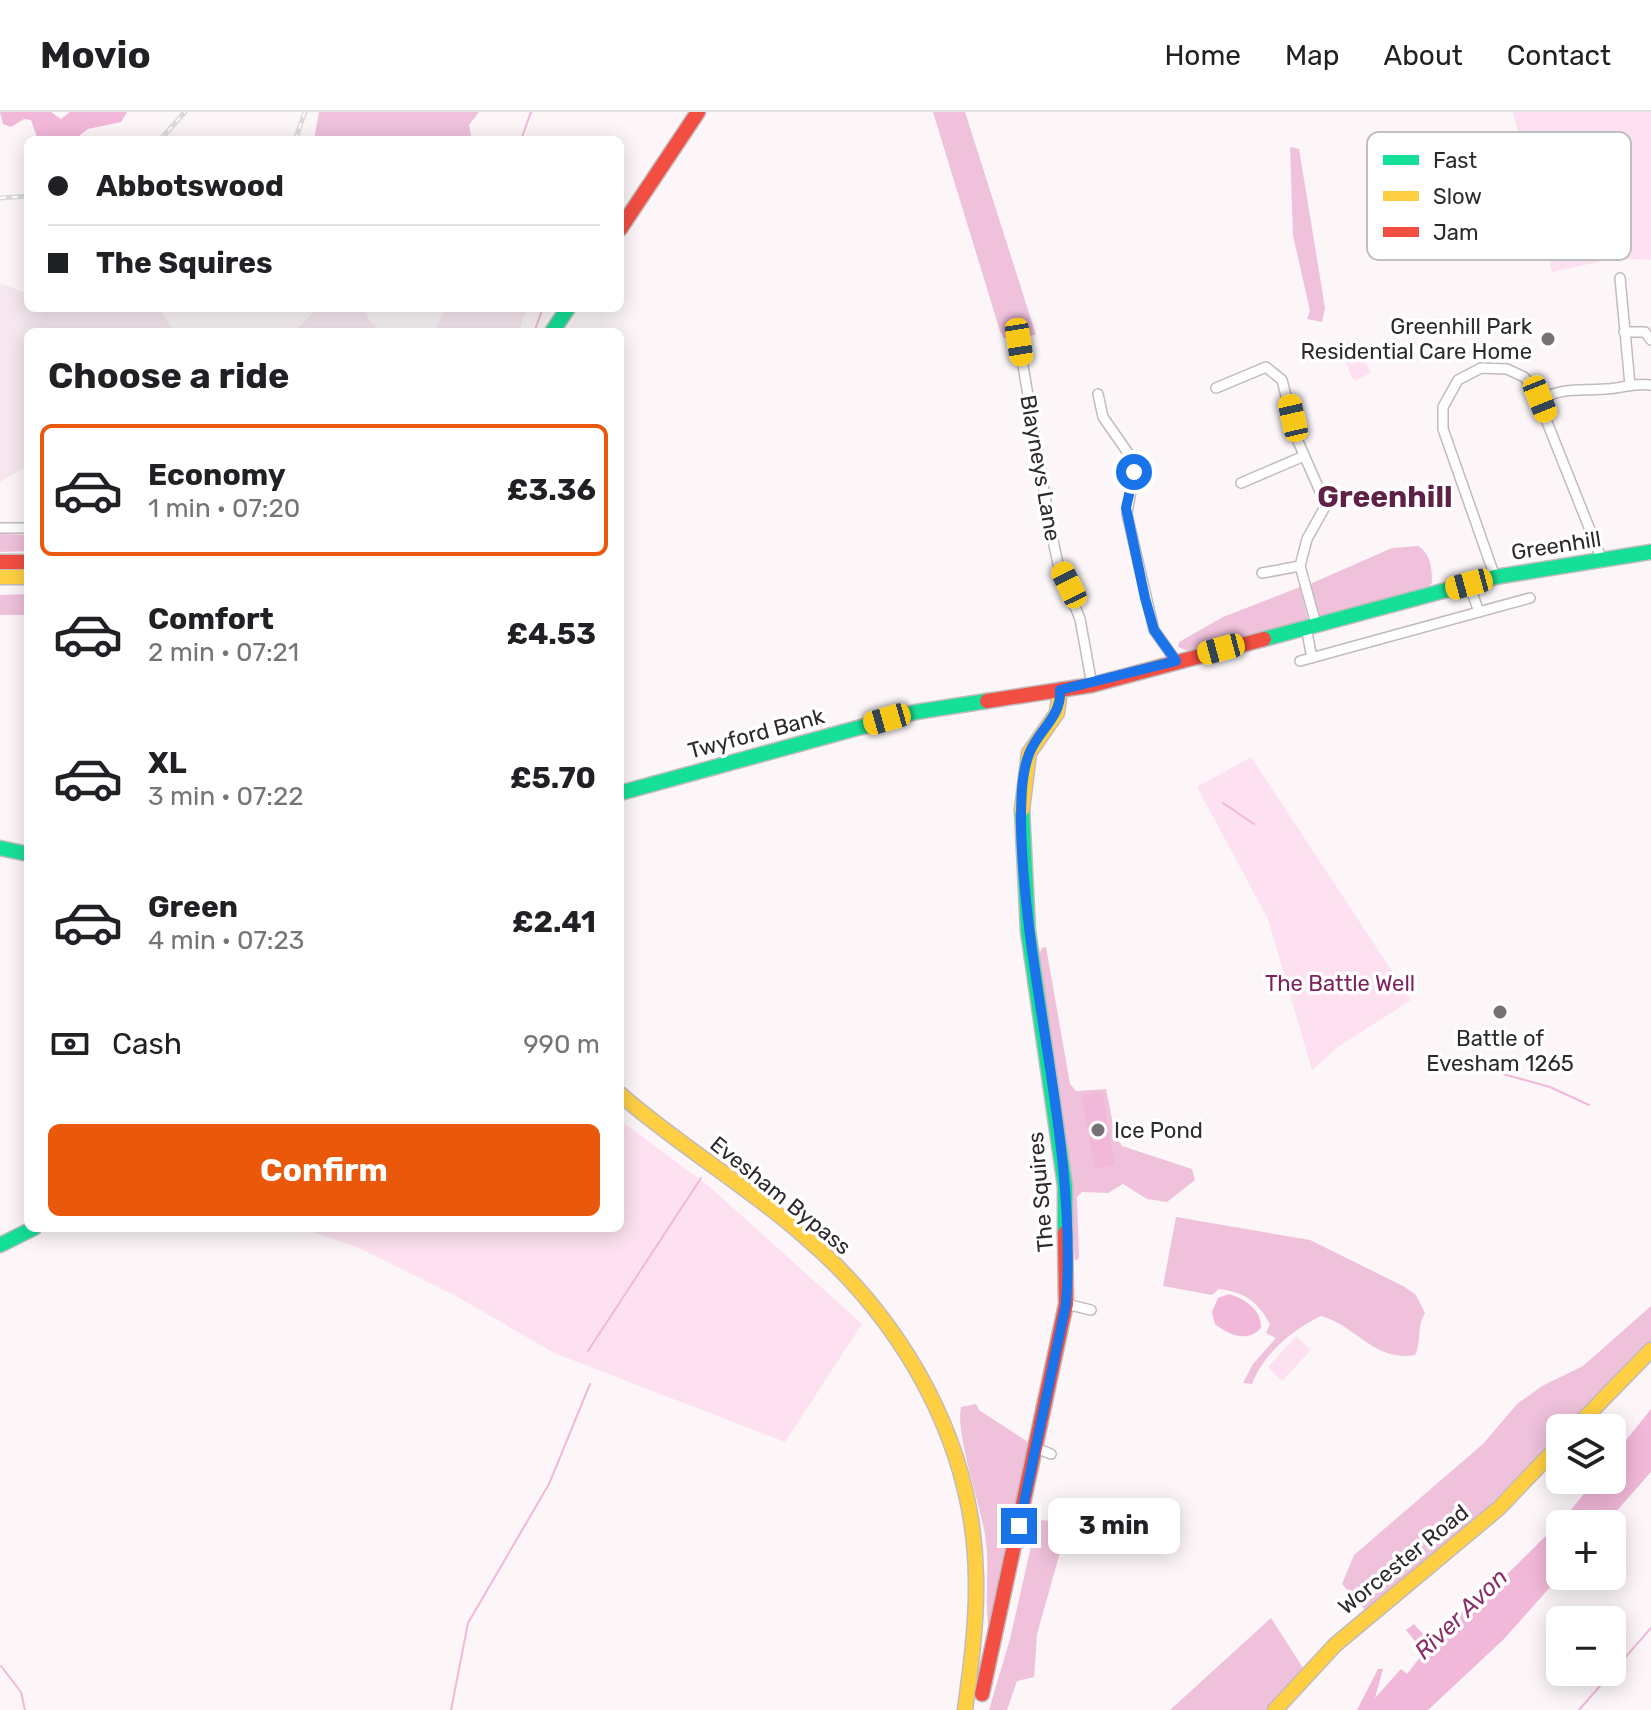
<!DOCTYPE html>
<meta charset="utf-8">
<style>
:root{--surface:#fff;--page:#f6f6f6;--text:#202124;--muted:#757577;--line:#e0e0e0;--accent:#ea580c}
body{margin:0;font-family:Rubik,sans-serif;background:var(--page);color:var(--text);height:100vh;display:flex;flex-direction:column;font-size:30px;white-space:nowrap}
*{box-sizing:border-box;margin:0}
p{font-size:26px;color:var(--muted)}
.icon{flex:none;width:44px;height:44px;fill:none;stroke:currentColor;stroke-width:2;stroke-linecap:round;stroke-linejoin:round}
.map{position:relative;flex:1;overflow:hidden}
.panel{position:absolute;left:24px;top:216px;width:600px;height:904px;display:flex;flex-direction:column;background:var(--surface);border-radius:12px;box-shadow:0 4px 20px #0003}
.panel>*{flex:none}
.banner{position:absolute;left:24px;top:24px;width:600px;height:176px;border-radius:12px;box-shadow:0 4px 20px #0003;display:grid;align-content:center;height:176px;padding:0 24px;background:var(--surface)}
.tools{position:absolute;left:1546px;top:1302px;display:grid;gap:16px}
.tools a{display:grid;place-items:center;width:80px;height:80px;border-radius:12px;background:var(--surface);box-shadow:0 4px 20px #0003;font-size:40px}
.end{position:absolute;width:36px;height:36px;margin:-18px;border:10px solid #1a73e8;background:#fff;box-shadow:0 0 0 4px #fff}
.from{border-radius:50%}
.bubble{position:absolute;height:56px;border-radius:12px;background:var(--surface);box-shadow:0 4px 20px #0003;font-size:26px;font-weight:700;line-height:56px;text-align:center}
.car{position:absolute;width:24px;height:48px;margin:-24px -12px;border-radius:10px;box-shadow:0 0 6px 2px #0007;background:linear-gradient(#f5c518 24%,#345 0 40%,#f5c518 0 76%,#345 0 86%,#f5c518 0)}
.banner b{display:flex;align-items:center;gap:28px;height:76px;font-size:30px}
.banner b+b{border-top:2px solid var(--line)}
.banner i{width:20px;height:20px;background:var(--text)}
ul{padding:0;list-style:none}
li{display:flex;align-items:center;gap:24px;height:132px;margin:0 16px 12px;padding:0 8px;border:4px solid transparent;border-radius:12px}
li div{flex:1}
li b{display:block;font-size:30px}
li em{font-style:normal;font-weight:700}
li.active{border-color:var(--accent)}
li>.icon{width:72px;height:72px;stroke-width:1.5}
h2{padding:0 24px;font-size:36px;line-height:96px}
.pay{display:flex;align-items:center;gap:20px;height:88px;padding:0 24px;font-size:30px}
.pay p{margin-inline-start:auto}
.action{display:flex;gap:16px;margin-top:auto;padding:16px 24px}
.action a{flex:1;height:92px;border-radius:12px;background:var(--accent);color:#fff;font-size:32px;font-weight:700;line-height:92px;text-align:center}
header{display:flex;align-items:center;gap:48px;box-sizing:border-box;height:112px;padding:0 40px;background:var(--surface);border-bottom:2px solid var(--line)}
header strong{font-size:38px}
nav{display:flex;gap:44px;margin-inline-start:auto;font-size:28px}
.map>svg:first-child{display:block}
.built{fill:#f7e8f0}
.green{fill:#fde1f0}
.forest{fill:#efc1db}
.water{fill:#f2b8d9}
.lines{fill:none;stroke-linecap:round;stroke-linejoin:round}
.stream{stroke:#f2b8d9;stroke-width:2}
.street-casing{stroke:#c1bbbe;stroke-width:12}
.fast-casing{stroke:#c1bbbe;stroke-width:17}
.slow-casing{stroke:#c1bbbe;stroke-width:17}
.jam-casing{stroke:#c1bbbe;stroke-width:17}
.street{stroke:#fffefe;stroke-width:9}
.fast{stroke:#16e098;stroke-width:14}
.slow{stroke:#ffcf43;stroke-width:14}
.jam{stroke:#f24e42;stroke-width:14}
.rail-casing{stroke:#dbd9da;stroke-width:5}
.rail{stroke:#fff;stroke-width:2;stroke-dasharray:6;stroke-linecap:butt}
.route{stroke:#1a73e8;stroke-width:10}
.poi-dot{fill:#767174;stroke:#fff;stroke-width:3}
.labels{text-anchor:middle;stroke-width:7;stroke-linejoin:round;paint-order:stroke}
.poi-label{font-size:22px;fill:#2e292c;stroke:#fff;text-anchor:end}
.street-label{font-size:22px;fill:#2e292c;stroke:#fff}
.park-label{font-size:22px;fill:#7e225e;stroke:#fff}
.water-label{font-size:24px;font-style:italic;fill:#8b2f69;stroke:#fff}
.district-label{font-size:30px;font-weight:bold;fill:#5e2147;stroke:#fff}
.key{fill:#fff;stroke:#c0bfc0;stroke-width:2}
.key-label{font-size:22px;fill:#2e292c}
</style>
<header>
<strong>Movio</strong>
<nav><a>Home</a><a>Map</a><a>About</a><a>Contact</a></nav>
</header>
<div class="map">
<svg width="1651" height="1598" viewBox="0 0 1651 1598">
<rect width="100%" height="100%" fill="#fcf6f9"/>
<!-- built -->
<path class="built" d="M0,171L28,182V196H158L175,220H28V353L0,370Z
M318,196H361L379,220H294Z
M445,196H526L519,220H435Z"/>
<!-- green -->
<path class="green" d="M1513,0H1651V148L1617,146L1552,160Z
M1355,227L1371,261L1354,269L1338,235Z
M1251,645L1411,888L1338,935L1312,958L1268,807L1197,675Z
M620,1008L710,1075L862,1212L785,1330L554,1241L458,1185L359,1136L301,1116H620Z
M1296,1224L1311,1238L1282,1269L1268,1255Z"/>
<!-- forest -->
<path class="forest" d="M319,0H479L469,13L472,28H314Z
M933,0H965L1036,223L1004,226L1000,219Z
M1290,35L1299,37L1325,196L1322,210L1307,207L1310,199L1293,123Z
M0,422L28,423V439L0,440Z
M1418,434C1431,442 1432,456 1432,471L1426,476L1319,506L1310,472L1392,436Z
M1300,475L1308,508L1191,540L1178,535L1179,530L1223,505Z
M28,482V503H0V483Z
M1046,835L1070,972L1076,979L1106,977L1115,1022L1122,1034L1192,1057L1195,1068L1167,1090L1147,1087L1123,1072L1108,1081L1082,1080L1077,1085L1079,1146L1075,1149L1063,1012L1038,845L1042,836Z
M1176,1105L1310,1128L1403,1174L1416,1183L1425,1201C1416,1216 1422,1229 1415,1243C1374,1250 1357,1214 1321,1204C1292,1218 1264,1241 1252,1272L1243,1271L1253,1252L1276,1226L1266,1221L1270,1212C1258,1190 1245,1180 1219,1177L1212,1183L1163,1174Z
M1651,1194V1231L1566,1316H1560V1322L1452,1431L1366,1499L1342,1472L1354,1443L1483,1332L1517,1292L1542,1274L1583,1254Z
M976,1292L979,1298L1028,1330L991,1528C982,1493 991,1458 985,1423C980,1391 955,1321 961,1295Z
M1037,1408C1051,1408 1058,1410 1065,1423L1037,1522L1034,1565L1017,1569L1007,1598H989L1010,1527Z
M1271,1506L1305,1559L1268,1598H1170Z"/>
<!-- water -->
<path class="water" d="M0,0H51L61,7L70,0H127L121,10L88,17L74,28H38L31,8L24,7L11,15L3,12Z
M1102,980L1115,1053L1095,1056L1081,984Z
M1229,1182C1245,1187 1262,1198 1261,1216C1247,1231 1229,1223 1215,1212L1212,1200L1218,1186Z
M1651,1297V1360L1605,1412H1560V1464L1504,1527L1428,1598H1357L1378,1557H1383L1375,1586L1401,1557L1407,1562L1424,1540L1406,1518L1414,1512L1432,1532L1459,1510L1466,1483L1473,1485L1469,1494L1472,1497L1566,1404L1595,1368H1612V1346Z"/>
<g class="lines">
<!-- stream -->
<path class="stream" d="M521,28L531,0
M534,220L543,196
M1223,691L1254,712
M1503,962L1550,975L1589,993
M588,1239L701,1066
M1,1554L21,1580L25,1598
M451,1598L468,1511L549,1372L590,1272
M1579,1598L1651,1516"/>
<defs>
<path id="street" d="M1620,166L1630,273
M1624,220H1645L1651,228
M1019,230L1050,414L1058,452L1080,507L1092,573
M1216,276L1266,255L1282,268L1297,327L1326,393L1307,427L1300,454L1316,512
M1098,282L1103,305L1133,348L1134,360L1127,402L1154,518L1176,549
M1540,287C1567,275 1577,279 1605,277C1621,277 1634,270 1651,273
M1241,371L1304,344
M0,416H28
M1262,461L1300,454
M1495,465L1443,317V295L1458,268L1481,256L1507,257L1524,265L1533,275L1602,448
M1469,472L1479,500
M1306,515L1312,546
M1300,549L1530,486
M1066,1192L1091,1198
M1033,1335L1051,1342"/>
<path id="fast" d="M552,220L568,196
M1264,527L1495,465L1651,440
M620,681L916,600L987,589
M1022,698L1028,819L1065,1074V1121
M0,736L28,742
M0,1133L34,1116"/>
<path id="slow" d="M0,465H28
M1022,698L1029,641L1057,601L1060,578
M620,982C678,1033 745,1072 803,1123C903,1208 974,1331 976,1465C977,1510 971,1554 965,1598
M1575,1316L1651,1238
M1275,1598L1335,1533L1499,1396L1560,1332"/>
<path id="jam" d="M620,117L698,0
M0,450H28
M987,589L1092,573L1264,527
M982,1582L1066,1192L1065,1121"/>
</defs>
<!-- street casing -->
<use href="#street" class="street-casing"/>
<!-- fast casing -->
<use href="#fast" class="fast-casing"/>
<!-- slow casing -->
<use href="#slow" class="slow-casing"/>
<!-- jam casing -->
<use href="#jam" class="jam-casing"/>
<!-- street -->
<use href="#street" class="street"/>
<!-- fast -->
<use href="#fast" class="fast"/>
<!-- slow -->
<use href="#slow" class="slow"/>
<!-- jam -->
<use href="#jam" class="jam"/>
<defs>
<path id="rail" d="M160,28L185,0
M295,28L305,0
M0,86L28,84"/>
</defs>
<!-- rail casing -->
<use href="#rail" class="rail-casing"/>
<!-- rail -->
<use href="#rail" class="rail"/>
</g>
<g class="lines">
<!-- route -->
<path class="route" d="M1019,1414L1066,1192C1078,1031 1025,874 1021,714C1021,691 1021,663 1029,642C1038,618 1062,605 1060,578L1176,549L1154,518L1145,486L1126,396L1134,360"/>
</g>
<!-- markers -->
<g class="poi-dot">
<circle cx="1548" cy="227" r="8"/>
<circle cx="1500" cy="900" r="8"/>
<circle cx="1098" cy="1018" r="8"/>
</g>
<g class="labels">
<!-- poi labels -->
<g class="poi-label">
<text x="1532" y="222">Greenhill Park<tspan x="1532" dy="25">Residential Care Home</tspan></text>
<text x="1500" y="934" text-anchor="middle">Battle of<tspan x="1500" dy="25">Evesham 1265</tspan></text>
<text x="1114" y="1026" text-anchor="start">Ice Pond</text>
</g>
<!-- street labels -->
<g class="street-label">
<text transform="translate(1041 356) rotate(80)" y="8">Blayneys Lane</text>
<text transform="translate(1556 433) rotate(-9)" y="8">Greenhill</text>
<text transform="translate(756 621) rotate(-15)" y="8">Twyford Bank</text>
<text transform="translate(1040 1080) rotate(-95)" y="8">The Squires</text>
<text transform="translate(781 1083) rotate(39)" y="8">Evesham Bypass</text>
<text transform="translate(1403 1447) rotate(-39)" y="8">Worcester Road</text>
</g>
<!-- park labels -->
<g class="park-label">
<text x="1340" y="879">The Battle Well</text>
</g>
<!-- water labels -->
<g class="water-label">
<text transform="translate(1461 1502) rotate(-44)" y="8">River Avon</text>
</g>
<!-- district labels -->
<g class="district-label">
<text x="1385" y="395">Greenhill</text>
</g>
</g>
<!-- legend -->
<rect x="1367" y="20" width="264" height="128" rx="12" class="key"/>
<rect x="1383" y="43" width="36" height="10" fill="#16e098"/>
<rect x="1383" y="79" width="36" height="10" fill="#ffcf43"/>
<rect x="1383" y="115" width="36" height="10" fill="#f24e42"/>
<g class="key-label">
<text x="1433" y="56">Fast</text>
<text x="1433" y="92">Slow</text>
<text x="1433" y="128">Jam</text>
</g>
</svg>
<div class="tools">
<a><svg class="icon" aria-label="layers" viewBox="0 0 24 24"><path d="M12 4l9 5-9 5-9-5zM3 14l9 5 9-5"/></svg></a>
<a>+</a>
<a>−</a>
</div>
<i class="end from" style="left:1134px;top:360px"></i>
<i class="end" style="left:1019px;top:1414px"></i>
<div class="bubble" style="left:1048px;top:1386px;width:132px">3 min</div>
<i class="car" style="left:1019px;top:230px;rotate:171deg"></i>
<i class="car" style="left:1540px;top:287px;rotate:158deg"></i>
<i class="car" style="left:1293px;top:306px;rotate:347deg"></i>
<i class="car" style="left:1469px;top:472px;rotate:255deg"></i>
<i class="car" style="left:1069px;top:473px;rotate:334deg"></i>
<i class="car" style="left:1221px;top:537px;rotate:255deg"></i>
<i class="car" style="left:887px;top:607px;rotate:254deg"></i>
<div class="banner">
<b><i class="from"></i>Abbotswood</b>
<b><i></i>The Squires</b>
</div>
<section class="panel">
<h2>Choose a ride</h2>
<ul>
<li class="active"><svg class="icon" aria-label="car" viewBox="0 0 24 24"><path d="M5 17H2v-5l4-1 3-4h7l3 4 3 1v5h-3M9 17h6M6 11h13"/><circle cx="7" cy="17" r="2"/><circle cx="17" cy="17" r="2"/></svg><div><b>Economy</b><p>1 min · 07:20</p></div><em>£3.36</em></li>
<li><svg class="icon" aria-label="car" viewBox="0 0 24 24"><path d="M5 17H2v-5l4-1 3-4h7l3 4 3 1v5h-3M9 17h6M6 11h13"/><circle cx="7" cy="17" r="2"/><circle cx="17" cy="17" r="2"/></svg><div><b>Comfort</b><p>2 min · 07:21</p></div><em>£4.53</em></li>
<li><svg class="icon" aria-label="car" viewBox="0 0 24 24"><path d="M5 17H2v-5l4-1 3-4h7l3 4 3 1v5h-3M9 17h6M6 11h13"/><circle cx="7" cy="17" r="2"/><circle cx="17" cy="17" r="2"/></svg><div><b>XL</b><p>3 min · 07:22</p></div><em>£5.70</em></li>
<li><svg class="icon" aria-label="car" viewBox="0 0 24 24"><path d="M5 17H2v-5l4-1 3-4h7l3 4 3 1v5h-3M9 17h6M6 11h13"/><circle cx="7" cy="17" r="2"/><circle cx="17" cy="17" r="2"/></svg><div><b>Green</b><p>4 min · 07:23</p></div><em>£2.41</em></li>
</ul>
<div class="pay"><svg class="icon" aria-label="cash" viewBox="0 0 24 24"><path d="M3 7h18v10H3z"/><circle cx="12" cy="12" r="2"/></svg>Cash<p>990 m</p></div>
<div class="action"><a>Confirm</a></div>
</section>
</div>
